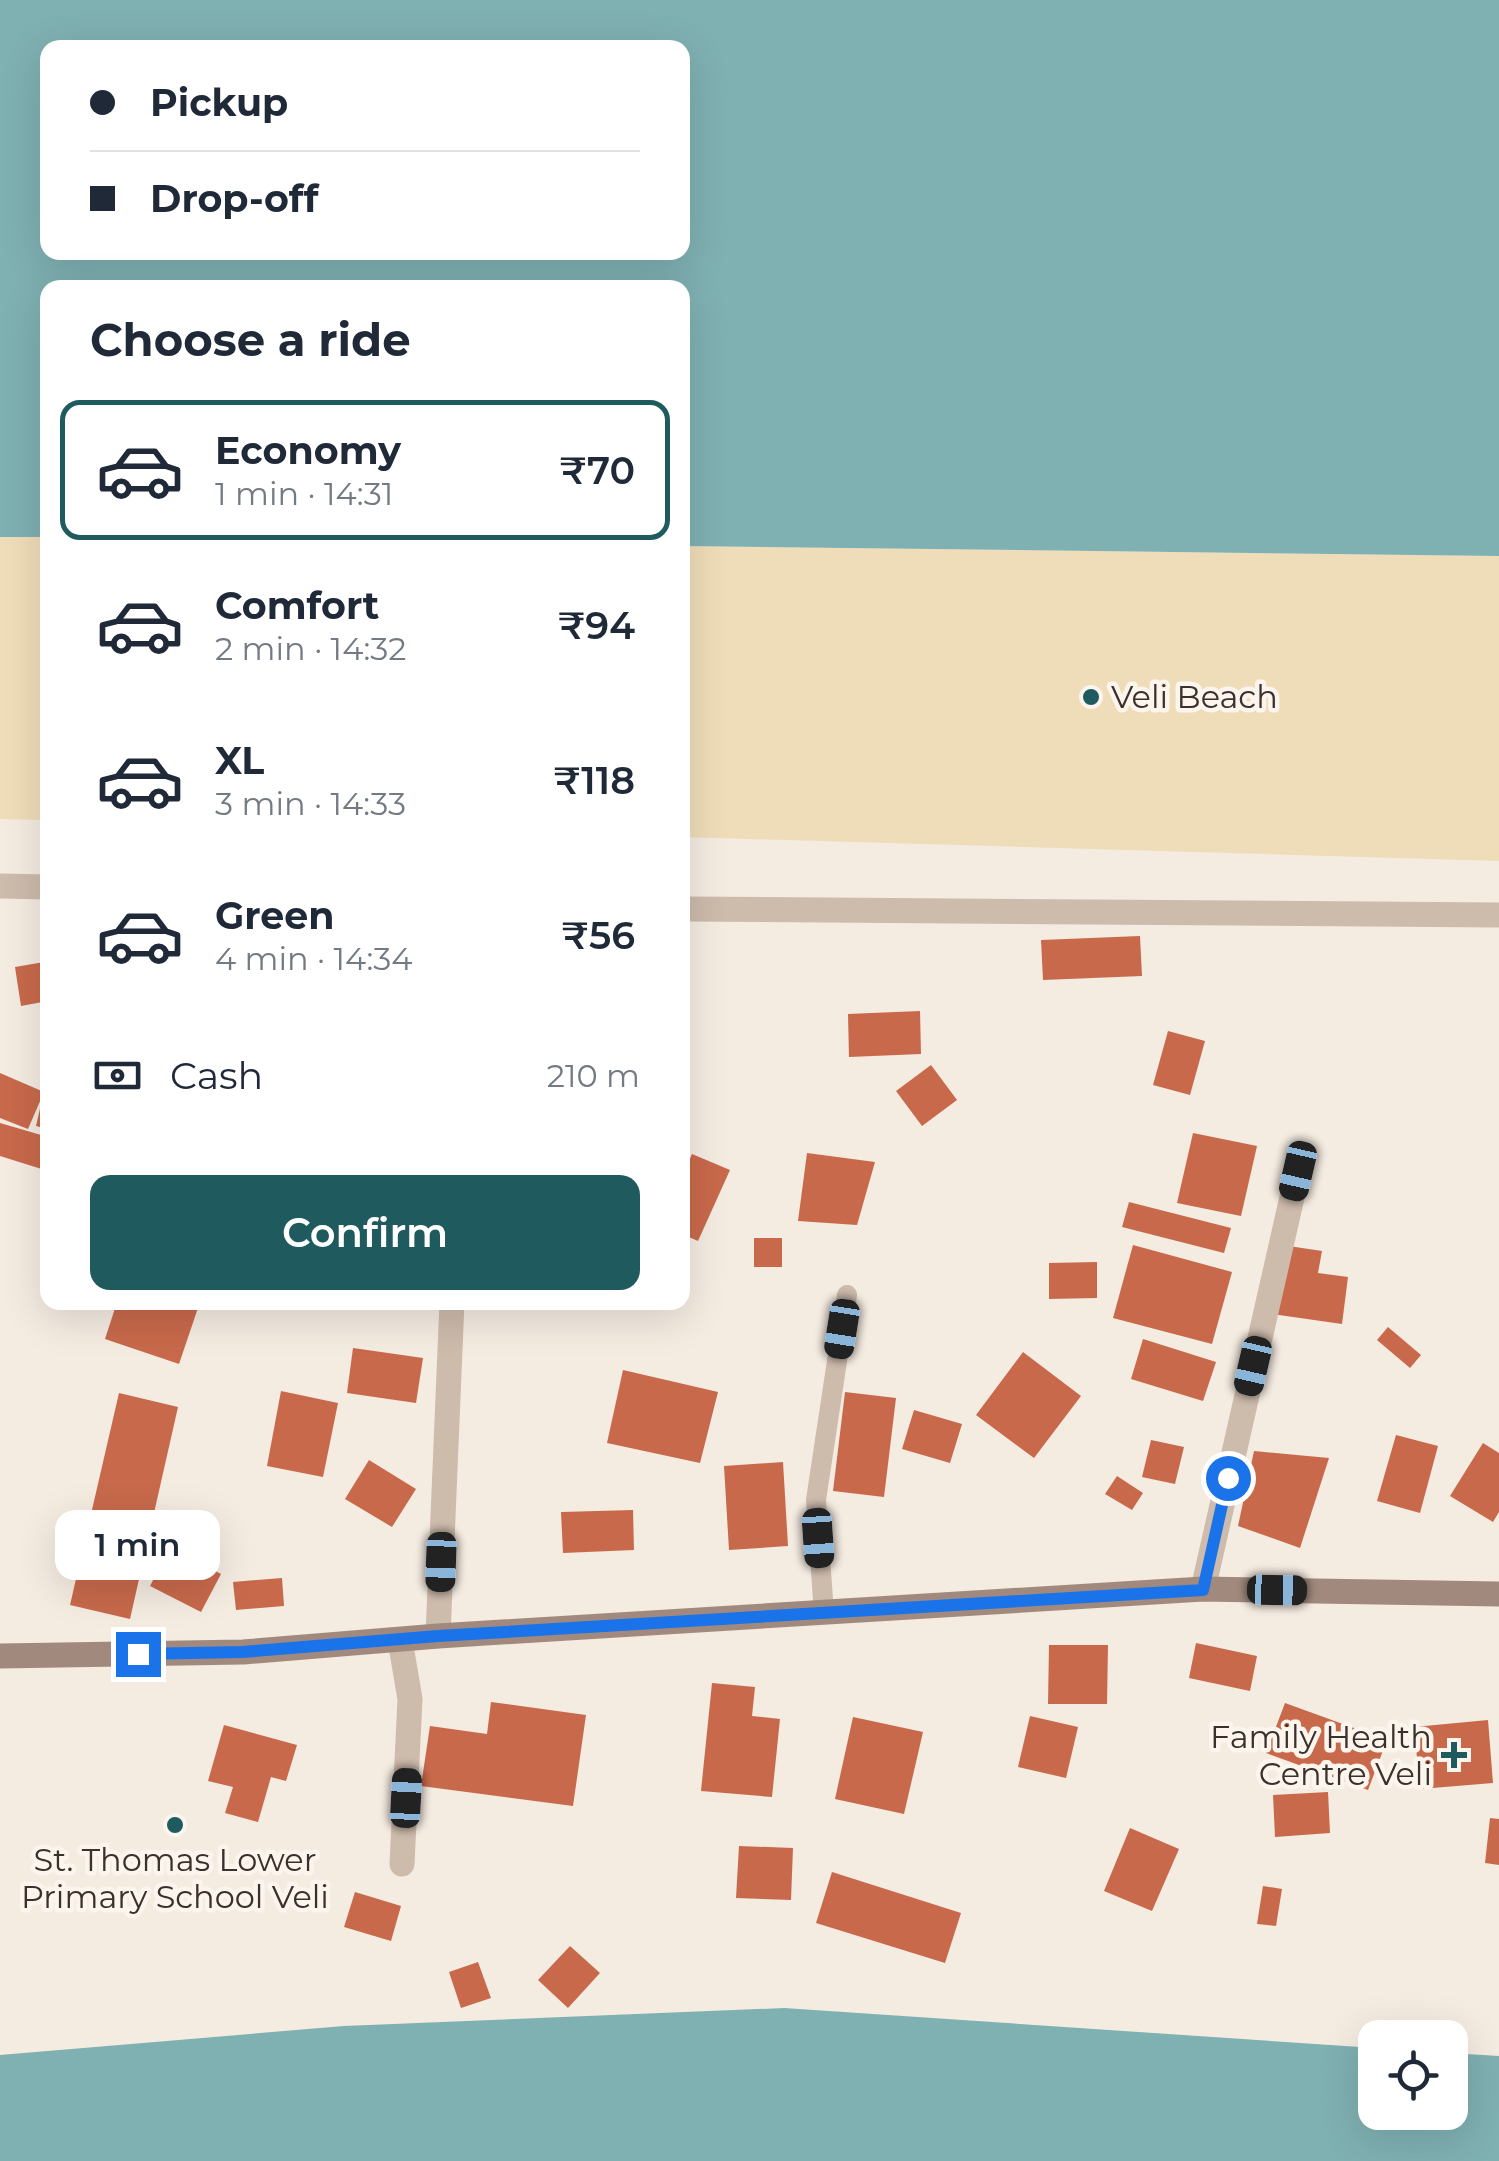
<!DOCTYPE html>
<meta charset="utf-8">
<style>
:root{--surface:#fff;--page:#f2f2f3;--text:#1f2937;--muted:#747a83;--line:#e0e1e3;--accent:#1f5a5e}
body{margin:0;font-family:Montserrat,sans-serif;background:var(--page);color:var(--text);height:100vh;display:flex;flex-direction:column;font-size:38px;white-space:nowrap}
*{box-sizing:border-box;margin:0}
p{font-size:32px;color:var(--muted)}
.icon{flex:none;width:55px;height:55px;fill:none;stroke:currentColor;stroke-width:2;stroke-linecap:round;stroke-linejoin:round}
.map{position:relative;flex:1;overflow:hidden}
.details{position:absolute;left:40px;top:280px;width:650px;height:1030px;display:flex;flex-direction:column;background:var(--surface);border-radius:20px;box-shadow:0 10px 40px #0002}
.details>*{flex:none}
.guide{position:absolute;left:40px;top:40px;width:650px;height:220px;border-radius:20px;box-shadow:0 10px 40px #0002;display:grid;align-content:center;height:220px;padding:0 50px;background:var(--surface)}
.tools{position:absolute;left:1358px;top:2020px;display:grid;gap:20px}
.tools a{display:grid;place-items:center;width:110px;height:110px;border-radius:20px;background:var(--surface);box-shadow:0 10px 40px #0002;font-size:50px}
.end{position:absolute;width:45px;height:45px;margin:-22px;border:12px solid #1a73e8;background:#fff;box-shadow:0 0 0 5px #fff}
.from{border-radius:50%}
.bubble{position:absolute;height:70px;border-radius:20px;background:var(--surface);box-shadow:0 10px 40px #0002;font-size:32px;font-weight:600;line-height:70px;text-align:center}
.car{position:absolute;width:30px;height:60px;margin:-30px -15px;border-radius:12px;box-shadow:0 0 8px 2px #0007;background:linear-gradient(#222 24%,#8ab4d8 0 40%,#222 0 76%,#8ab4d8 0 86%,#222 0)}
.guide b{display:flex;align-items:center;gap:35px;height:95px;font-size:38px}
.guide b+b{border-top:2px solid var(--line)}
.guide i{width:25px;height:25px;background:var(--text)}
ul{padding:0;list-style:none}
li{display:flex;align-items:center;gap:30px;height:140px;margin:0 20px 15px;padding:0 30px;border:5px solid transparent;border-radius:20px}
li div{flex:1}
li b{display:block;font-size:38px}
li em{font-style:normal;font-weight:600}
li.on{border-color:var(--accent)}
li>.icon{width:90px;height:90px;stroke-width:1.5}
h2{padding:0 50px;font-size:45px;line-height:120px}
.pay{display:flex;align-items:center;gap:25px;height:110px;padding:0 50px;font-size:38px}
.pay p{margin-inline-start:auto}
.cta{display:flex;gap:20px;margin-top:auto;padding:20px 50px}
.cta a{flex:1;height:115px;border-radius:20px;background:var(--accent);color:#fff;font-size:40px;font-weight:600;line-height:115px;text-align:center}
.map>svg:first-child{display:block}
.sand{fill:#efdcb8}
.water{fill:#7fb0b2;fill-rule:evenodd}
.building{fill:#c8694b}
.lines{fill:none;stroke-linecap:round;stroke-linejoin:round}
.service{stroke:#cdbbac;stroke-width:20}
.minor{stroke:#cdbbac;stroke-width:25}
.secondary{stroke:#a18a7d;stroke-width:25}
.route{stroke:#1a73e8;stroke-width:12}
.poi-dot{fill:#1f5a5e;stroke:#fbf5ee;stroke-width:4}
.labels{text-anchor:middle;stroke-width:9;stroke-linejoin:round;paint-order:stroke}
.poi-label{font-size:32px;fill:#3b302b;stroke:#fbf5ee;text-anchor:start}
</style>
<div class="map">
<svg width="1499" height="2161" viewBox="0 0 1499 2161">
<rect width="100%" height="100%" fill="#f4ebe1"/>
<!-- sand -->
<path class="sand" d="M0,537H47V820L0,819Z
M683,546L1499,556V861L683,837Z"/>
<!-- water -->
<path class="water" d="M0,0H1499V556L683,546L682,288H48L47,537H0ZM48,48H682V252H48Z
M784,2008L1375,2048V2112H1450V2053L1499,2056V2161H0V2055L344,2026Z"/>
<!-- building -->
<path class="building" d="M1140,936L1142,976L1043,980L1041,940Z
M44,962L48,1001L21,1006L15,967Z
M920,1011L921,1054L849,1057L848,1014Z
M1168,1031L1205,1041L1190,1095L1153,1085Z
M931,1065L957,1100L922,1126L896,1091Z
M0,1073L44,1092L28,1129L0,1118Z
M46,1082L48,1083V1129L36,1126Z
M0,1123L48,1137V1171L0,1156Z
M1193,1133L1257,1146L1241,1216L1177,1203Z
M807,1153L875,1162L857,1225L798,1221Z
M692,1154L730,1170L698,1241L682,1234V1176Z
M1129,1202L1231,1228L1224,1253L1122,1227Z
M754,1238H782V1267H754Z
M1133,1245L1232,1272L1212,1344L1113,1318Z
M1282,1245L1322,1251L1318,1273L1348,1277L1342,1324L1272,1314Z
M1097,1262V1298L1049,1299V1263Z
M117,1302H200L179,1364L105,1339Z
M359,1302H422L421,1309L358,1307Z
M1388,1327L1421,1355L1410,1368L1377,1340Z
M1143,1339L1216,1362L1203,1401L1131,1379Z
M353,1348L423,1358L416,1403L347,1393Z
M1023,1352L1081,1396L1034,1458L976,1415Z
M623,1370L718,1392L700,1463L607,1443Z
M281,1391L338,1403L323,1477L267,1466Z
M845,1392L896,1398L884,1497L833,1491Z
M119,1393L178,1407L130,1619L70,1605Z
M914,1410L962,1424L950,1463L902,1449Z
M1396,1435L1438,1446L1420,1513L1377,1501Z
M1151,1440L1184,1447L1175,1484L1142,1477Z
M1483,1443L1499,1453V1512L1493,1522L1450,1496Z
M1254,1451L1329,1458L1300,1548L1238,1526Z
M369,1460L416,1489L392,1527L345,1499Z
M783,1462L788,1546L729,1550L724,1466Z
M1117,1476L1143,1493L1132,1510L1105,1494Z
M633,1510L634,1550L563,1553L561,1512Z
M170,1547L221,1574L201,1612L150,1586Z
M282,1578L284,1606L236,1610L233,1582Z
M1196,1643L1257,1656L1250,1691L1189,1678Z
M1049,1645H1108L1107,1704H1048Z
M712,1683L755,1687L752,1716L780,1719L772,1797L701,1791Z
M491,1702L586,1715L573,1806L421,1786L430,1726L487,1734Z
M1285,1703L1387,1740L1368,1790L1266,1753Z
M1030,1716L1078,1727L1066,1778L1018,1767Z
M853,1717L923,1732L904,1814L835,1799Z
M1488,1720L1493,1783L1420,1789L1414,1727Z
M224,1725L297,1745L286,1781L271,1777L258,1822L225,1813L233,1787L208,1781Z
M1328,1792L1330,1833L1275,1837L1273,1795Z
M1490,1818L1499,1819V1865L1485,1863Z
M1130,1828L1179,1849L1152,1911L1104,1891Z
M739,1846L793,1848L791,1900L736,1898Z
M832,1872L961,1913L945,1963L816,1923Z
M1263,1886L1282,1889L1276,1926L1257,1924Z
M355,1892L401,1906L391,1941L344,1927Z
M570,1946L600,1973L568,2008L538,1980Z
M478,1962L491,1998L461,2008L449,1972Z"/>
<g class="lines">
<!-- service -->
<path class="service" d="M824,1614L816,1500L847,1295"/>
<!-- minor -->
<path class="minor" d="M0,886L48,887
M682,909L1499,915
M1203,1589L1298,1171
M438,1636L452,1302
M400,1640L410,1699L402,1864"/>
<!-- secondary -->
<path class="secondary" d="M0,1656L243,1652L438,1636L1203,1589L1499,1594"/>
</g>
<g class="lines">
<!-- route -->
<path class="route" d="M138,1654L242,1652L438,1636L1203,1590L1228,1478"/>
</g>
<!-- markers -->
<g class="poi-dot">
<circle cx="1091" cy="697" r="10"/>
<path d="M1449 1740h10v10h10v10h-10v10h-10v-10h-10v-10h10z"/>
<circle cx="175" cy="1825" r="10"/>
</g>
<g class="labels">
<!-- poi labels -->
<g class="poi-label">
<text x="1111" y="708">Veli Beach</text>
<text x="1432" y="1748" text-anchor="end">Family Health<tspan x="1432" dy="37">Centre Veli</tspan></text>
<text x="175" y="1871" text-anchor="middle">St. Thomas Lower<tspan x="175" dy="37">Primary School Veli</tspan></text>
</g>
</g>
</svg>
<div class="tools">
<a><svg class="icon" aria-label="locate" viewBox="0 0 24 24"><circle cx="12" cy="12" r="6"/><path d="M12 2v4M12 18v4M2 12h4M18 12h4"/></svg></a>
</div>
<i class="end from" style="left:1228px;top:1478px"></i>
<i class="end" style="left:138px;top:1654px"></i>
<div class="bubble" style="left:55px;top:1510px;width:165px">1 min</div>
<i class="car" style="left:1298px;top:1171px;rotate:193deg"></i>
<i class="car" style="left:842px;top:1329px;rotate:189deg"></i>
<i class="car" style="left:1253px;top:1366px;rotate:193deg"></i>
<i class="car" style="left:818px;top:1538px;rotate:176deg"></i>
<i class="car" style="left:441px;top:1562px;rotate:182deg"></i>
<i class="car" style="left:1277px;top:1590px;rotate:91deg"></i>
<i class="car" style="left:406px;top:1798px;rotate:3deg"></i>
<div class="guide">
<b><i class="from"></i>Pickup</b>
<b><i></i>Drop-off</b>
</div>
<section class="details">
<h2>Choose a ride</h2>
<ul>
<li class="on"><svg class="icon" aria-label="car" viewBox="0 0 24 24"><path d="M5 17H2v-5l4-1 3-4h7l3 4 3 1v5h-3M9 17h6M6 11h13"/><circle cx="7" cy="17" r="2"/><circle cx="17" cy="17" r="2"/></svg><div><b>Economy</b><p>1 min · 14:31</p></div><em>₹70</em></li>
<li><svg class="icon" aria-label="car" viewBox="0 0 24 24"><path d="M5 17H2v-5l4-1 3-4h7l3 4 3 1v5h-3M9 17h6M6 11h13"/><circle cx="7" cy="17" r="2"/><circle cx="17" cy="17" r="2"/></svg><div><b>Comfort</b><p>2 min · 14:32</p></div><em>₹94</em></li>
<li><svg class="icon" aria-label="car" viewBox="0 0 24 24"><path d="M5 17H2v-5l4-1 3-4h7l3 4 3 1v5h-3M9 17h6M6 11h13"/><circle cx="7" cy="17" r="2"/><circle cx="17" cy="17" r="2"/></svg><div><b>XL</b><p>3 min · 14:33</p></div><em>₹118</em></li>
<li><svg class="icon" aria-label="car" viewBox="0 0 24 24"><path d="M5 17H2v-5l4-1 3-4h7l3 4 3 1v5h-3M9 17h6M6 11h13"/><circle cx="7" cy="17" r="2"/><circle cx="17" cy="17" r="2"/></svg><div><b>Green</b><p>4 min · 14:34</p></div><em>₹56</em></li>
</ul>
<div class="pay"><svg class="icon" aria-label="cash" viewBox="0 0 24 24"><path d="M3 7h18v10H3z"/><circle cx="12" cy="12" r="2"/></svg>Cash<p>210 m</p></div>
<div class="cta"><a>Confirm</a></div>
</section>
</div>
